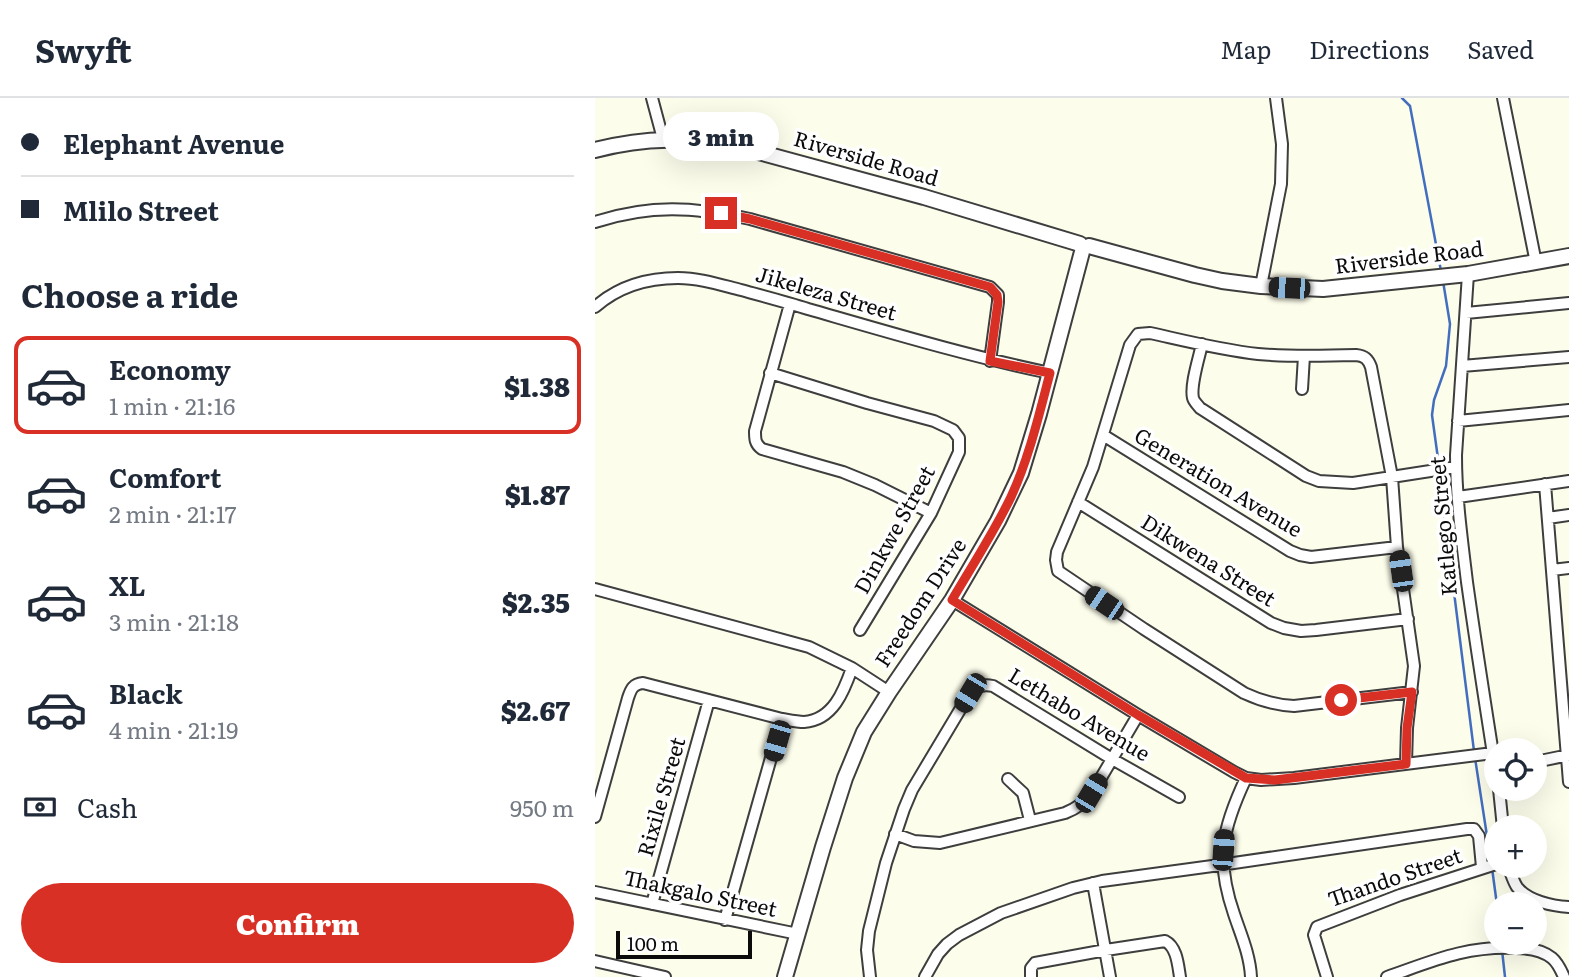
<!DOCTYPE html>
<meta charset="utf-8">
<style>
:root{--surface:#fff;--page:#f6f6f7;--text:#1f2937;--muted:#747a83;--line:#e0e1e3;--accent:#d93025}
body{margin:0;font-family:Literata,serif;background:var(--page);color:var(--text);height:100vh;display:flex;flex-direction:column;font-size:26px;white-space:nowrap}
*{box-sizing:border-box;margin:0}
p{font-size:23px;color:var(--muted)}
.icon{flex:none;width:38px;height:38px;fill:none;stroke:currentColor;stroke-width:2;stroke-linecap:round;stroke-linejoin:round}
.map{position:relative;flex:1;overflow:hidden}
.side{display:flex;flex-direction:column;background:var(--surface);width:595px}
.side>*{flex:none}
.top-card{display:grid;align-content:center;height:154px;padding:0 21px;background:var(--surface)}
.controls{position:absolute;left:889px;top:640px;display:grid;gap:14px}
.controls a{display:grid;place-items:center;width:63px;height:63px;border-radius:50%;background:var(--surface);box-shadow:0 7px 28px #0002;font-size:35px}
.scale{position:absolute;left:21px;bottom:18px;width:136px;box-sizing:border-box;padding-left:7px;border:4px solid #0b0b0b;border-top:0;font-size:19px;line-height:24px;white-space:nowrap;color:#0b0b0b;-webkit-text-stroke:5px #fff;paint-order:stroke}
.end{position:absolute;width:32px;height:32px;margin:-16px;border:9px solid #d93025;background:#fff;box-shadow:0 0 0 4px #fff}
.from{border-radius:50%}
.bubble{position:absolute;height:49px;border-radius:24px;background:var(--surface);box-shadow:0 7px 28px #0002;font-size:23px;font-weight:800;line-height:49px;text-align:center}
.car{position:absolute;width:21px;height:42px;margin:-21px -10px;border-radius:9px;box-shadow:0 0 5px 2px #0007;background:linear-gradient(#222 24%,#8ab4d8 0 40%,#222 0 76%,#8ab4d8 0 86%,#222 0)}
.top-card b{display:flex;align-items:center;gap:24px;height:66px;font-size:26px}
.top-card b+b{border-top:2px solid var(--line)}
.top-card i{width:18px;height:18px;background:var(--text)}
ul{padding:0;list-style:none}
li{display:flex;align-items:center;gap:21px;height:98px;margin:0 14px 10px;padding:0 7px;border:4px solid transparent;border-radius:14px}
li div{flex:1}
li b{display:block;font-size:26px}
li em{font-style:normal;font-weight:800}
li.selected{border-color:var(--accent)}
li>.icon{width:63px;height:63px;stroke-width:1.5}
h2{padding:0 21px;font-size:32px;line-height:84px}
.pay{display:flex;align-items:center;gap:18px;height:77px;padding:0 21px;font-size:26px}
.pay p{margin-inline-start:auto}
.action{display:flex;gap:14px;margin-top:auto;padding:14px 21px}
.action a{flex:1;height:80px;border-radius:42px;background:var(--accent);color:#fff;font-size:28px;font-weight:800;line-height:80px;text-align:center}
header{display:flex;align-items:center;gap:42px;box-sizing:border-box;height:98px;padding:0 35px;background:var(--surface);border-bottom:2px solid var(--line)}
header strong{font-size:33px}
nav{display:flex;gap:38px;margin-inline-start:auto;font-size:24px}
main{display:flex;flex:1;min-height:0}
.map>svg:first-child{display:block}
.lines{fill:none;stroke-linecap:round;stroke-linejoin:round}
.stream{stroke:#436ebf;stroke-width:2.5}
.minor-casing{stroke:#3e3e3e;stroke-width:14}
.tertiary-casing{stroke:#3e3e3e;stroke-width:18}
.minor{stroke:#fff;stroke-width:10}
.tertiary{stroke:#fff;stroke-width:14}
.route{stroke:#d93025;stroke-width:9}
.labels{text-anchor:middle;stroke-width:7;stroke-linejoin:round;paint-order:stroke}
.street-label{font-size:21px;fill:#0b0b0b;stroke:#fff}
</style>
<header>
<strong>Swyft</strong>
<nav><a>Map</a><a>Directions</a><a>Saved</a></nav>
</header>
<main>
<section class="side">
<div class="top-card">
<b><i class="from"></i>Elephant Avenue</b>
<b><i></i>Mlilo Street</b>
</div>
<h2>Choose a ride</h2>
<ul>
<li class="selected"><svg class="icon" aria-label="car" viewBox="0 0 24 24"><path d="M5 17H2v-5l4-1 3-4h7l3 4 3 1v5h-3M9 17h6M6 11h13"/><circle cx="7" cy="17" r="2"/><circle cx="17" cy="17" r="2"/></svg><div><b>Economy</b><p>1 min · 21:16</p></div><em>$1.38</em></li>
<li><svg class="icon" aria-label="car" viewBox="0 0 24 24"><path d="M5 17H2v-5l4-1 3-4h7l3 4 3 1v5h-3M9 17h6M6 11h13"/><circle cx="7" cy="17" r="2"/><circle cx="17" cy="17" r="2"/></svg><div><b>Comfort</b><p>2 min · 21:17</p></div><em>$1.87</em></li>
<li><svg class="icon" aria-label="car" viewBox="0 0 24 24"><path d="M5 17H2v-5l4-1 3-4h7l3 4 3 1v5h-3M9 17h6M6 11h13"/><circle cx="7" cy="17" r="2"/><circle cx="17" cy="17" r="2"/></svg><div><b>XL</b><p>3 min · 21:18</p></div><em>$2.35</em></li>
<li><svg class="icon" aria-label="car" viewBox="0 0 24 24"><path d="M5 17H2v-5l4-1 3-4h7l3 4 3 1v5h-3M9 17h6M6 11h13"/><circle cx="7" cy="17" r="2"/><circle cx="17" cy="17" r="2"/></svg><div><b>Black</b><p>4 min · 21:19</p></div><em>$2.67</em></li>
</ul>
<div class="pay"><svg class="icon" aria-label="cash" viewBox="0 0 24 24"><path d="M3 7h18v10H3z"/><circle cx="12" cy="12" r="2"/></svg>Cash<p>950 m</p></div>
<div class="action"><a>Confirm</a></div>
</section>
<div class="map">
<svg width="974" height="879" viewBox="0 0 974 879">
<rect width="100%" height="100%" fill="#fcfdeb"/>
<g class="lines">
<!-- stream -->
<path class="stream" d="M807,0L815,8L846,173
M844,368L837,317L839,302L851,268L855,226L848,183
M844,375L879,653
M880,660L896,764
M897,770L902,807
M907,852L910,879"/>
<defs>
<path id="minor" d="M57,0L68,41
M908,0L941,165
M0,124C56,106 98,109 155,121L395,189L403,197V204L395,263
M873,176L861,357C861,400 867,442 872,484C881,548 891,611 901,675
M666,188L686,86L687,46L681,0
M195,206L160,333C160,341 160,346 167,351L248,374L280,387L336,415
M0,209C24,188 52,180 83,180C105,180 126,187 146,192C168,198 191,204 213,211C293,234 373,258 455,275
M871,215L974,205
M607,246C604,260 595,287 598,300C599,304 602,306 605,310L711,378L724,383L758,385L861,369
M867,268L974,259
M175,275L272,305L339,323L358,332L364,340V354L336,415L265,532
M707,291L709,258
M863,323L974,312
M508,337L695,453L705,457L716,459L802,449
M950,386L974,684
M863,399L974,383
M483,404L676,525L689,530L706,533L721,532L813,521
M953,420L974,417
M957,472L974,470
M0,491L214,549L257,570L294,594
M357,502L543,617L639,674L651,680L666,682L699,680L898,655
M940,664L974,657
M811,666L812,630L819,568L802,449L797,379L776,269C773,261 770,258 761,257C729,258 696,259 663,256C626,252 591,243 555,235L543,236L535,247L498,369L462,454L461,462L463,473L549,531L649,595C666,603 680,607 699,608L817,594
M651,680C627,731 620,761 639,816C646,837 655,857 656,879
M413,681L428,695L435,722
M904,691L908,730
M0,719L33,600C36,591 38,586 48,585L187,621C193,622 202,624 209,624C238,622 249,593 257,570
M300,736L319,743L345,745L470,715C482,710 489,705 497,695L543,617
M913,768C916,775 918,783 922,789C933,803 957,808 974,809
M498,785L515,879
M0,794L203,836
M57,806L114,602
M130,822L187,621
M0,863L70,879
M275,879L272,852L274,833L291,765L309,711L317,692L375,595C382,588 388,586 398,588L517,661L584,699
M330,879L343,856L352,846L364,837L406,815L478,790L507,783L632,766L872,731H879L884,738L887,769
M436,879V870L440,865L511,852L570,843C582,849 583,867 585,879
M732,879L719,837L722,829L805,797L901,766
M792,879C838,863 870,848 920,850C933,850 947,852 957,860C963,865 966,872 969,879"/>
<path id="tertiary" d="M0,52C51,39 94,39 145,49L329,99L485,146
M494,148L600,177L627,183L666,188L728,191L873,176L974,158
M190,879L228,749L250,680L269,634L294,594L357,502L403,423L426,375L444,316L488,150"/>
</defs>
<!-- minor casing -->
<use href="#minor" class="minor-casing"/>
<!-- tertiary casing -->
<use href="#tertiary" class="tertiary-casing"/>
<!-- minor -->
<use href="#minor" class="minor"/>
<!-- tertiary -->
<use href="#tertiary" class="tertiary"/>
</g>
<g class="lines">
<!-- route -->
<path class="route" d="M126,115L155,121L395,189L402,197L403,204L395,263L455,275C444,317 434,360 416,399C399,434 377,468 357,502L543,617L651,680L680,682L811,666L812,630L817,594L746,602"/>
</g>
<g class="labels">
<!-- street labels -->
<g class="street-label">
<text transform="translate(271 61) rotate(16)" y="7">Riverside Road</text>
<text transform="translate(814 160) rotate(-7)" y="7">Riverside Road</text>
<text transform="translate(231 196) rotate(16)" y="7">Jikeleza Street</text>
<text transform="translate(623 385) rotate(31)" y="7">Generation Avenue</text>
<text transform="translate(849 428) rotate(-95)" y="7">Katlego Street</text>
<text transform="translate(300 432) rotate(-61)" y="7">Dinkwe Street</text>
<text transform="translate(613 463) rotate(32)" y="7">Dikwena Street</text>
<text transform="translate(326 505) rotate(-57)" y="7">Freedom Drive</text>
<text transform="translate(484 617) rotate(31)" y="7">Lethabo Avenue</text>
<text transform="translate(67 699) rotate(-74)" y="7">Rixile Street</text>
<text transform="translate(800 780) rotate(-19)" y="7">Thando Street</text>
<text transform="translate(105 796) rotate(12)" y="7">Thakgalo Street</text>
</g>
</g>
</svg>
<div class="controls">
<a><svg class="icon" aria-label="locate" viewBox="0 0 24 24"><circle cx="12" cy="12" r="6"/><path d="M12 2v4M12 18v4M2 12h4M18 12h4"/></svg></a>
<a>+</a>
<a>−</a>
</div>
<div class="scale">100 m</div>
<i class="end from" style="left:746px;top:602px"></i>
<i class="end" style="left:126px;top:115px"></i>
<div class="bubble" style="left:68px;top:14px;width:116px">3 min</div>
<i class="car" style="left:694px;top:190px;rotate:273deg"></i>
<i class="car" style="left:806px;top:473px;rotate:352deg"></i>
<i class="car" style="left:509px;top:505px;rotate:304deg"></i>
<i class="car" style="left:375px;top:595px;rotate:211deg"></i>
<i class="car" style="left:182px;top:643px;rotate:196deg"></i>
<i class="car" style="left:496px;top:695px;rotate:31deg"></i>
<i class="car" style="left:628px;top:752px;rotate:4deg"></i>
</div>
</main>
